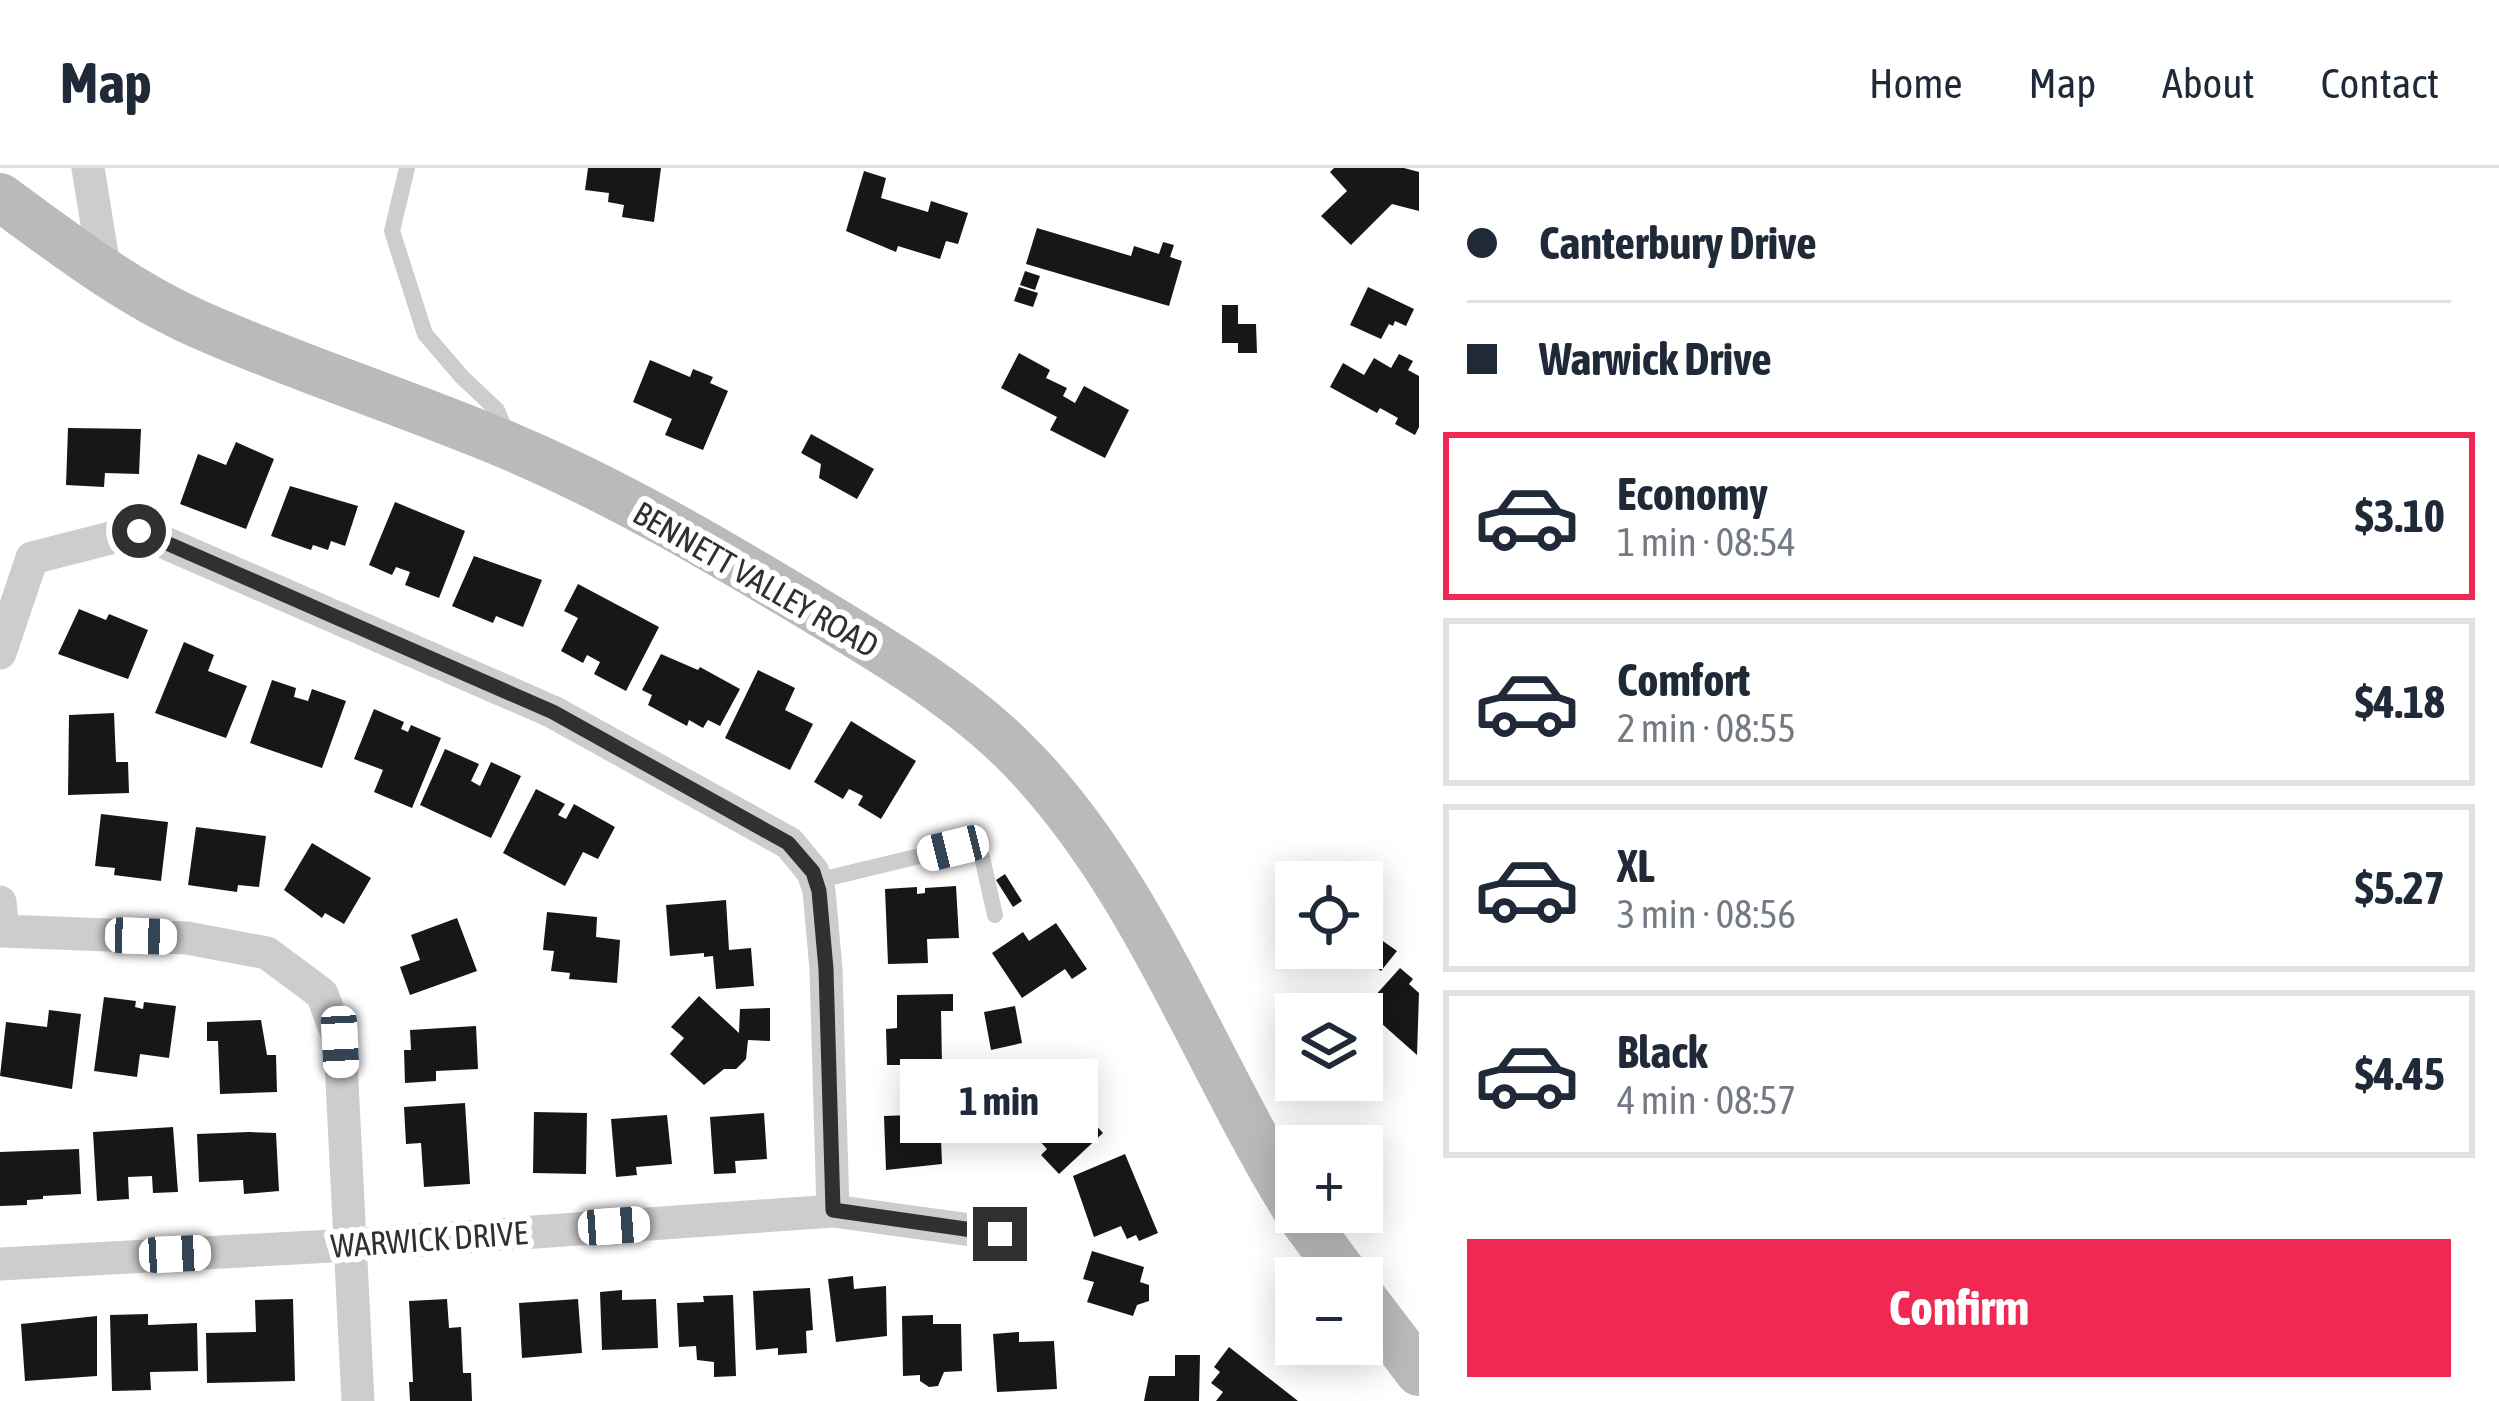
<!DOCTYPE html>
<meta charset="utf-8">
<style>
:root{--surface:#fff;--page:#f6f6f7;--text:#1f2937;--muted:#747a83;--line:#e0e1e3;--accent:#ef2954}
body{margin:0;font-family:"Asap Condensed",sans-serif;background:var(--page);color:var(--text);height:100vh;display:flex;flex-direction:column;font-size:45px;white-space:nowrap}
*{box-sizing:border-box;margin:0}
p{font-size:39px;color:var(--muted)}
.icon{flex:none;width:66px;height:66px;fill:none;stroke:currentColor;stroke-width:2;stroke-linecap:round;stroke-linejoin:round}
.map{position:relative;flex:1;overflow:hidden}
.sheet{display:flex;flex-direction:column;background:var(--surface);width:1080px}
.sheet>*{flex:none}
.banner{display:grid;align-content:center;height:264px;padding:0 48px;background:var(--surface)}
.fabs{position:absolute;left:1275px;top:693px;display:grid;gap:24px}
.fabs a{display:grid;place-items:center;width:108px;height:108px;border-radius:0px;background:var(--surface);box-shadow:0 6px 30px #0003;font-size:60px}
.end{position:absolute;width:54px;height:54px;margin:-27px;border:15px solid #303030;background:#fff;box-shadow:0 0 0 6px #fff}
.from{border-radius:50%}
.bubble{position:absolute;height:84px;border-radius:0px;background:var(--surface);box-shadow:0 6px 30px #0003;font-size:39px;font-weight:700;line-height:84px;text-align:center}
.car{position:absolute;width:36px;height:72px;margin:-36px -18px;border-radius:15px;box-shadow:0 0 9px 3px #0007;background:linear-gradient(#fff 24%,#345 0 40%,#fff 0 76%,#345 0 86%,#fff 0)}
.banner b{display:flex;align-items:center;gap:42px;height:114px;font-size:45px}
.banner b+b{border-top:3px solid var(--line)}
.banner i{width:30px;height:30px;background:var(--text)}
ul{padding:0;list-style:none}
li{display:flex;align-items:center;gap:36px;height:168px;margin:0 24px 18px;padding:0 24px;border:6px solid var(--line);border-radius:0px}
li div{flex:1}
li b{display:block;font-size:45px}
li em{font-style:normal;font-weight:700}
li.selected{border-color:var(--accent)}
li>.icon{width:108px;height:108px;stroke-width:1.5}
.cta{display:flex;gap:24px;margin-top:auto;padding:24px 48px}
.cta a{flex:1;height:138px;border-radius:0px;background:var(--accent);color:#fff;font-size:48px;font-weight:700;line-height:138px;text-align:center}
header{display:flex;align-items:center;gap:72px;box-sizing:border-box;height:168px;padding:0 60px;background:var(--surface);border-bottom:3px solid var(--line)}
header strong{font-size:57px}
nav{display:flex;gap:66px;margin-inline-start:auto;font-size:42px}
main{display:flex;flex:1;min-height:0}
.map>svg:first-child{display:block}
.building{fill:#171717}
.lines{fill:none;stroke-linecap:round;stroke-linejoin:round}
.lane{stroke:#cdcdcd;stroke-width:16}
.street{stroke:#cdcdcd;stroke-width:33}
.secondary{stroke:#bababa;stroke-width:48}
.route{stroke:#303030;stroke-width:15}
.labels{text-anchor:middle;stroke-width:12;stroke-linejoin:round;paint-order:stroke}
.street-label{font-size:33px;fill:#303030;stroke:#fff}
</style>
<header>
<strong>Map</strong>
<nav><a>Home</a><a>Map</a><a>About</a><a>Contact</a></nav>
</header>
<main>
<div class="map">
<svg width="1419" height="1233" viewBox="0 0 1419 1233">
<rect width="100%" height="100%" fill="#fff"/>
<!-- building -->
<path class="building" d="M588,0H661L654,54L622,49L624,37L608,34L609,25L585,22Z
M1334,0H1404L1419,4V43L1392,36L1351,77L1321,48L1347,23L1330,4Z
M864,3L886,10L881,30L928,44L931,33L968,45L958,76L946,73L940,91L898,78L896,84L846,63Z
M1037,60L1131,88L1134,78L1159,86L1163,74L1174,77L1170,89L1182,93L1169,138L1026,96Z
M1025,103L1040,108L1035,122L1020,117Z
M1019,119L1038,125L1033,139L1014,133Z
M1368,119L1414,141L1406,158L1395,153L1393,158L1389,156L1381,171L1350,157Z
M1222,137H1238V156H1256L1257,185H1238V175H1222Z
M1019,185L1050,202L1046,210L1067,220L1063,228L1075,235L1084,218L1129,242L1105,290L1050,262L1057,249L1001,220Z
M1399,186L1413,193L1408,202L1419,208V259L1415,267L1395,256L1398,250L1380,240L1377,245L1330,219L1343,195L1364,207L1374,190L1391,200Z
M650,192L690,209L693,201L713,209L710,215L728,223L703,282L665,267L672,251L633,234Z
M68,260L141,261L139,306L105,305L104,319L66,317Z
M811,266L874,301L857,331L819,310L821,296L801,285Z
M236,274L274,291L246,361L180,336L198,286L226,297Z
M290,318L358,338L345,378L331,373L328,382L313,377L311,382L271,368Z
M395,334L465,363L439,430L405,417L410,404L396,399L392,407L369,397Z
M474,388L542,412L523,459L496,448L493,455L452,438Z
M578,416L659,459L626,523L594,506L600,494L587,487L583,495L561,483L578,450L564,443Z
M79,441L106,452L109,446L148,462L128,511L58,486Z
M184,474L214,487L208,503L247,518L226,570L155,545Z
M661,486L698,502L700,499L740,521L720,558L708,552L703,560L689,552L687,558L648,537L652,527L642,522Z
M758,502L795,520L785,542L813,556L790,602L725,570Z
M272,512L296,520L294,529L308,533L312,521L346,533L322,600L250,575Z
M374,541L404,554L401,561L408,564L411,557L441,570L412,640L374,624L383,602L354,591Z
M114,545L116,594H128L129,625L68,627L69,547Z
M851,553L916,593L881,651L858,637L863,628L849,621L843,631L814,614Z
M445,581L479,596L471,613L480,618L491,594L521,608L491,670L420,637Z
M536,621L565,636L558,647L566,651L574,636L615,659L598,691L583,684L565,718L503,685Z
M101,646L168,654L161,713L114,707L115,700L95,698Z
M196,659L266,668L259,719L238,717L237,724L188,717Z
M312,675L371,710L344,756L325,745L322,750L284,722Z
M1005,706L1022,733L1013,739L996,712Z
M956,718L959,770L927,771L928,795L888,796L885,721L917,719V726L925,725V720Z
M726,732L729,782L751,780L754,818L716,821L713,788L704,789V785L670,788L666,737Z
M547,744L597,749L596,769L620,772L617,815L569,811L570,805L551,803L554,783L543,782Z
M457,750L477,803L410,827L400,799L420,792L411,767Z
M1056,755L1087,801L1072,811L1065,801L1022,830L992,785L1023,764L1029,773Z
M1380,771L1397,783L1381,803L1365,791Z
M1400,800L1413,811L1409,816L1419,825L1417,887L1364,840Z
M953,826V843H941L942,897H887L886,861L897,860V827Z
M699,828L739,865L740,841L770,840V873L748,872L746,891L736,901H724L704,917L670,886L684,870L671,859Z
M104,829L136,833L135,839L143,841L144,834L176,838L169,890L140,886L137,909L94,903Z
M1015,838L1022,875L991,882L984,844Z
M49,842L81,846L72,921L0,908L6,854L47,859Z
M261,852L267,887H276L277,924L220,926L218,873H207V854Z
M476,858L478,901L436,903V913L405,915L404,882H411L410,862Z
M1069,928L1103,965L1059,1006L1041,987L1047,981L1026,958L1052,935L1056,939Z
M465,935L470,1016L424,1019L421,975L406,976L404,939Z
M534,944L587,945L586,1006L533,1005Z
M764,945L767,991L735,993L736,1005L714,1006L710,949Z
M940,946L942,996L886,1002L884,948Z
M667,947L672,996L636,999L637,1007L616,1009L611,951Z
M173,959L178,1024L153,1025L152,1008L128,1009L129,1031L97,1033L93,964Z
M249,964L276,965L279,1023L244,1026L243,1012L199,1014L197,966Z
M79,981L81,1026L43,1028V1031L27,1032V1037L0,1038V984Z
M1125,986L1158,1065L1139,1073L1136,1067L1127,1071L1121,1058L1094,1069L1073,1008Z
M1092,1083L1144,1099L1140,1114L1149,1117V1133L1137,1137L1133,1148L1087,1134L1094,1114L1083,1111Z
M853,1108L854,1121L886,1118L887,1168L836,1174L828,1111Z
M810,1120L813,1162L806,1163L807,1185L778,1187V1180L756,1182L753,1123Z
M622,1122V1132L656,1131L658,1180L602,1182L600,1124Z
M733,1127L736,1208L714,1209V1194L697,1192L696,1178L679,1179L677,1135L704,1134L703,1128Z
M293,1131L295,1213L207,1215L206,1165L256,1164L255,1132Z
M447,1131L449,1160L461,1159L463,1205H471L472,1233H410L409,1214H413L409,1133Z
M578,1131L582,1185L522,1190L519,1135Z
M148,1146V1157L197,1155L198,1203L150,1204L151,1222L112,1223L110,1147Z
M933,1147V1156H961L962,1203L944,1204L938,1218L929,1219L920,1213V1207L903,1208L902,1148Z
M97,1148V1208L25,1213L21,1156Z
M1019,1164V1174L1054,1173L1057,1221L997,1224L993,1166Z
M1229,1179L1298,1233H1216L1223,1224L1211,1215L1220,1204L1214,1199Z
M1175,1187H1200L1199,1233H1144L1149,1208H1175Z"/>
<g class="lines">
<!-- lane -->
<path class="lane" d="M407,0L392,63L425,166L462,209L497,242L507,267
M816,713L953,680H970L982,689L995,747"/>
<!-- street -->
<path class="street" d="M88,0L105,105
M0,485L32,390L138,363L553,544L789,675L813,704L819,723L826,801L833,1043
M0,734L3,763L187,770L267,785L322,826L340,874L358,1233
M0,1096L350,1077L833,1043L1000,1066"/>
<!-- secondary -->
<path class="secondary" d="M0,29C63,75 126,124 198,156C299,201 407,235 509,278C616,323 714,381 812,440C880,481 955,525 1012,581C1139,705 1203,891 1296,1041
M1298,1044L1347,1110
M1362,1129L1419,1204"/>
</g>
<g class="lines">
<!-- route -->
<path class="route" d="M139,363L553,544L788,675L813,704L819,723L826,801L833,1042L1000,1066"/>
</g>
<g class="labels">
<!-- street labels -->
<g class="street-label">
<text transform="translate(756 411) rotate(30)" y="12">BENNETT VALLEY ROAD</text>
<text transform="translate(429 1071) rotate(-4)" y="12">WARWICK DRIVE</text>
</g>
</g>
</svg>
<div class="fabs">
<a><svg class="icon" aria-label="locate" viewBox="0 0 24 24"><circle cx="12" cy="12" r="6"/><path d="M12 2v4M12 18v4M2 12h4M18 12h4"/></svg></a>
<a><svg class="icon" aria-label="layers" viewBox="0 0 24 24"><path d="M12 4l9 5-9 5-9-5zM3 14l9 5 9-5"/></svg></a>
<a>+</a>
<a>−</a>
</div>
<i class="end from" style="left:139px;top:363px"></i>
<i class="end" style="left:1000px;top:1066px"></i>
<div class="bubble" style="left:900px;top:891px;width:198px">1 min</div>
<i class="car" style="left:953px;top:680px;rotate:256deg"></i>
<i class="car" style="left:141px;top:768px;rotate:92deg"></i>
<i class="car" style="left:340px;top:874px;rotate:177deg"></i>
<i class="car" style="left:614px;top:1058px;rotate:86deg"></i>
<i class="car" style="left:175px;top:1086px;rotate:87deg"></i>
</div>
<section class="sheet">
<div class="banner">
<b><i class="from"></i>Canterbury Drive</b>
<b><i></i>Warwick Drive</b>
</div>
<ul>
<li class="selected"><svg class="icon" aria-label="car" viewBox="0 0 24 24"><path d="M5 17H2v-5l4-1 3-4h7l3 4 3 1v5h-3M9 17h6M6 11h13"/><circle cx="7" cy="17" r="2"/><circle cx="17" cy="17" r="2"/></svg><div><b>Economy</b><p>1 min · 08:54</p></div><em>$3.10</em></li>
<li><svg class="icon" aria-label="car" viewBox="0 0 24 24"><path d="M5 17H2v-5l4-1 3-4h7l3 4 3 1v5h-3M9 17h6M6 11h13"/><circle cx="7" cy="17" r="2"/><circle cx="17" cy="17" r="2"/></svg><div><b>Comfort</b><p>2 min · 08:55</p></div><em>$4.18</em></li>
<li><svg class="icon" aria-label="car" viewBox="0 0 24 24"><path d="M5 17H2v-5l4-1 3-4h7l3 4 3 1v5h-3M9 17h6M6 11h13"/><circle cx="7" cy="17" r="2"/><circle cx="17" cy="17" r="2"/></svg><div><b>XL</b><p>3 min · 08:56</p></div><em>$5.27</em></li>
<li><svg class="icon" aria-label="car" viewBox="0 0 24 24"><path d="M5 17H2v-5l4-1 3-4h7l3 4 3 1v5h-3M9 17h6M6 11h13"/><circle cx="7" cy="17" r="2"/><circle cx="17" cy="17" r="2"/></svg><div><b>Black</b><p>4 min · 08:57</p></div><em>$4.45</em></li>
</ul>
<div class="cta"><a>Confirm</a></div>
</section>
</main>
